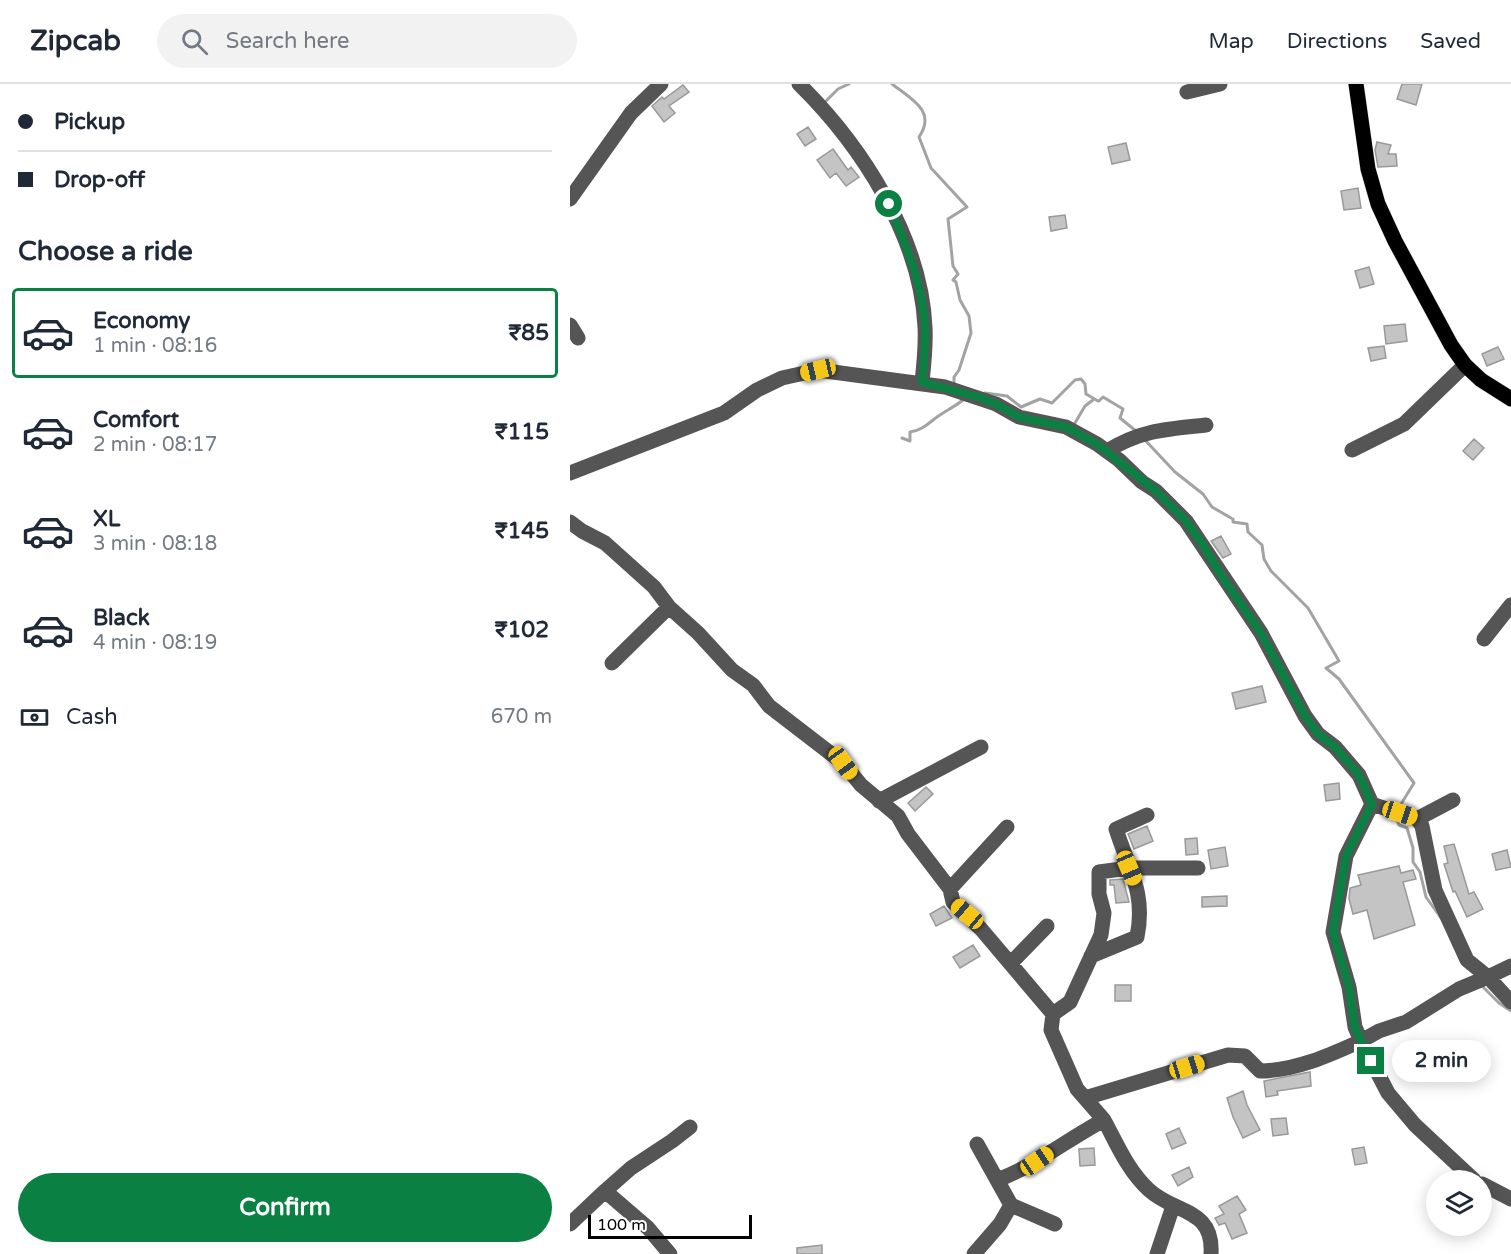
<!DOCTYPE html>
<meta charset="utf-8">
<style>
:root{--surface:#fff;--page:#f2f2f3;--text:#1f2937;--muted:#747a83;--line:#e0e1e3;--accent:#0b8043}
body{margin:0;font-family:"Varela Round",sans-serif;background:var(--page);color:var(--text);height:100vh;display:flex;flex-direction:column;font-size:22px;white-space:nowrap}
*{box-sizing:border-box;margin:0}
p{font-size:20px;color:var(--muted)}
.icon{flex:none;width:33px;height:33px;fill:none;stroke:currentColor;stroke-width:2;stroke-linecap:round;stroke-linejoin:round}
.map{position:relative;flex:1;overflow:hidden}
.details{display:flex;flex-direction:column;background:var(--surface);width:570px}
.details>*{flex:none}
.banner{display:grid;align-content:center;height:132px;padding:0 18px;background:var(--surface)}
.tools{position:absolute;left:856px;top:1086px;display:grid;gap:12px}
.tools a{display:grid;place-items:center;width:66px;height:66px;border-radius:50%;background:var(--surface);box-shadow:0 3px 15px #0003;font-size:30px}
.scale{position:absolute;left:18px;bottom:15px;width:164px;box-sizing:border-box;padding-left:6px;border:3px solid #000;border-top:0;font-size:16px;line-height:21px;white-space:nowrap;color:#000;-webkit-text-stroke:4px #fff;paint-order:stroke}
.end{position:absolute;width:27px;height:27px;margin:-14px;border:8px solid #0b8043;background:#fff;box-shadow:0 0 0 3px #fff}
.from{border-radius:50%}
.bubble{position:absolute;height:42px;border-radius:21px;background:var(--surface);box-shadow:0 3px 15px #0003;font-size:20px;font-weight:700;line-height:42px;text-align:center}
.car{position:absolute;width:18px;height:36px;margin:-18px -9px;border-radius:8px;box-shadow:0 0 4px 2px #0007;background:linear-gradient(#f5c518 24%,#345 0 40%,#f5c518 0 76%,#345 0 86%,#f5c518 0)}
.banner b{display:flex;align-items:center;gap:21px;height:57px;font-size:22px}
.banner b+b{border-top:2px solid var(--line)}
.banner i{width:15px;height:15px;background:var(--text)}
ul{padding:0;list-style:none}
li{display:flex;align-items:center;gap:18px;height:90px;margin:0 12px 9px;padding:0 6px;border:3px solid transparent;border-radius:6px}
li div{flex:1}
li b{display:block;font-size:22px}
li em{font-style:normal;font-weight:700}
li.selected{border-color:var(--accent)}
li>.icon{width:54px;height:54px;stroke-width:1.5}
h2{padding:0 18px;font-size:27px;line-height:72px}
.pay{display:flex;align-items:center;gap:15px;height:66px;padding:0 18px;font-size:22px}
.pay p{margin-inline-start:auto}
.button{display:flex;gap:12px;margin-top:auto;padding:12px 18px}
.button a{flex:1;height:69px;border-radius:36px;background:var(--accent);color:#fff;font-size:24px;font-weight:700;line-height:69px;text-align:center}
header{display:flex;align-items:center;gap:36px;box-sizing:border-box;height:84px;padding:0 30px;background:var(--surface);border-bottom:2px solid var(--line)}
header strong{font-size:28px}
nav{display:flex;gap:33px;margin-inline-start:auto;font-size:21px}
.search{width:420px;height:54px;background:var(--page);display:flex;align-items:center;gap:15px;box-sizing:border-box;padding:0 21px;border-radius:33px;color:var(--muted);font-size:22px}
main{display:flex;flex:1;min-height:0}
.map>svg:first-child{display:block}
.lines{fill:none;stroke-linecap:round;stroke-linejoin:round}
.stream{stroke:#a3a3a3;stroke-width:3}
.building{fill:#c4c4c4;stroke:#999;stroke-width:1.5}
.major-casing{stroke:#dbdbdb;stroke-width:16}
.minor{stroke:#555;stroke-width:15}
.major{stroke:#000;stroke-width:15}
.route{stroke:#0b8043;stroke-width:8}
</style>
<header>
<strong>Zipcab</strong>
<div class="search"><svg class="icon" aria-label="search" viewBox="0 0 24 24"><circle cx="10" cy="10" r="6"/><path d="M15 15l6 6"/></svg>Search here</div>
<nav><a>Map</a><a>Directions</a><a>Saved</a></nav>
</header>
<main>
<section class="details">
<div class="banner">
<b><i class="from"></i>Pickup</b>
<b><i></i>Drop-off</b>
</div>
<h2>Choose a ride</h2>
<ul>
<li class="selected"><svg class="icon" aria-label="car" viewBox="0 0 24 24"><path d="M5 17H2v-5l4-1 3-4h7l3 4 3 1v5h-3M9 17h6M6 11h13"/><circle cx="7" cy="17" r="2"/><circle cx="17" cy="17" r="2"/></svg><div><b>Economy</b><p>1 min · 08:16</p></div><em>₹85</em></li>
<li><svg class="icon" aria-label="car" viewBox="0 0 24 24"><path d="M5 17H2v-5l4-1 3-4h7l3 4 3 1v5h-3M9 17h6M6 11h13"/><circle cx="7" cy="17" r="2"/><circle cx="17" cy="17" r="2"/></svg><div><b>Comfort</b><p>2 min · 08:17</p></div><em>₹115</em></li>
<li><svg class="icon" aria-label="car" viewBox="0 0 24 24"><path d="M5 17H2v-5l4-1 3-4h7l3 4 3 1v5h-3M9 17h6M6 11h13"/><circle cx="7" cy="17" r="2"/><circle cx="17" cy="17" r="2"/></svg><div><b>XL</b><p>3 min · 08:18</p></div><em>₹145</em></li>
<li><svg class="icon" aria-label="car" viewBox="0 0 24 24"><path d="M5 17H2v-5l4-1 3-4h7l3 4 3 1v5h-3M9 17h6M6 11h13"/><circle cx="7" cy="17" r="2"/><circle cx="17" cy="17" r="2"/></svg><div><b>Black</b><p>4 min · 08:19</p></div><em>₹102</em></li>
</ul>
<div class="pay"><svg class="icon" aria-label="cash" viewBox="0 0 24 24"><path d="M3 7h18v10H3z"/><circle cx="12" cy="12" r="2"/></svg>Cash<p>670 m</p></div>
<div class="button"><a>Confirm</a></div>
</section>
<div class="map">
<svg width="941" height="1170" viewBox="0 0 941 1170">
<rect width="100%" height="100%" fill="#fff"/>
<g class="lines">
<!-- stream -->
<path class="stream" d="M322,0C341,15 367,27 349,53L361,84L397,123L378,135L383,182L388,190L383,196L386,198L390,216L399,232L401,249L389,286L384,293V299
M256,17L268,5L279,0
M415,309L437,312L451,323L470,315L482,319L505,296L511,295L515,300L516,310L528,317
M529,317L533,313L553,325L550,334L566,347
M505,339L515,322L523,316
M332,354L340,357V348C354,346 359,338 370,331C379,325 386,322 394,315
M575,356L605,388L633,410L642,423L661,434
M663,435V438L677,440L678,448L692,461L694,475L701,487L738,524L769,577L756,584L769,595L844,699L828,725
M826,733L829,741L837,744L843,764V778L850,788L856,813L871,834
M911,901L929,919L941,927"/>
</g>
<!-- building -->
<path class="building" d="M832,0H852L846,21L827,15Z
M113,1L119,8L99,22L105,29L94,38L82,22L92,13L94,15Z
M238,43L246,55L235,62L227,50Z
M807,58L821,61L818,70H826L827,82L808,83L805,66Z
M556,59L560,76L542,80L538,63Z
M263,65L278,86L281,83L289,93L276,102L266,89L260,94L247,76Z
M788,104L791,124L774,126L771,107Z
M495,131L497,144L481,147L479,133Z
M799,183L804,200L790,204L785,187Z
M835,240L837,257L816,260L814,242Z
M814,262L816,274L801,277L798,264Z
M928,263L934,275L917,282L912,270Z
M904,355L914,364L903,376L893,367Z
M651,452L661,470L653,474L641,457Z
M692,602L696,618L666,625L662,609Z
M769,699L770,715L756,717L754,701Z
M356,703L363,710L345,727L338,719Z
M577,742L583,757L564,765L558,750Z
M627,754L628,770L616,771L615,755Z
M884,760L899,810L904,808L913,825L897,833L885,807L883,808L874,780L878,779L874,762Z
M655,763L658,782L641,785L638,766Z
M937,766L941,783L926,786L922,770Z
M829,782L831,789L843,786L846,795L833,798L845,841L804,855L797,826L783,830L779,815L780,804L791,801L788,791Z
M553,795L559,818L546,819L544,801H540V796Z
M657,812V822L632,823V813Z
M374,822L382,834L366,842L360,830Z
M403,861L410,872L390,884L383,873Z
M545,901H561V917H545Z
M740,988L741,1002L707,1007L708,1011L696,1013L694,997Z
M673,1007L677,1021L690,1046L673,1054L663,1033L657,1014Z
M716,1034L718,1050L703,1052L701,1035Z
M609,1044L616,1059L602,1065L596,1050Z
M794,1063L797,1079L785,1081L782,1065Z
M524,1064L525,1081L510,1082L509,1065Z
M619,1083L623,1093L608,1102L602,1091Z
M667,1112L676,1126L669,1130L677,1149L662,1155L655,1139L649,1141L645,1134L654,1130L649,1122Z
M252,1161V1170H227V1164Z"/>
<g class="lines">
<defs>
<path id="major" d="M786,0L798,85L808,120L825,157L881,261L895,281L911,296L941,315"/>
</defs>
<!-- major casing -->
<use href="#major" class="major-casing"/>
<!-- minor -->
<path class="minor" d="M229,0C291,61 351,153 355,243C356,261 354,280 352,298
M617,8L650,0
M0,115L61,29L91,0
M0,241L8,254
M782,366L834,340L895,281
M537,367C571,346 597,345 636,341
M0,389L154,329L187,306L212,294L248,286L375,303L426,320L449,333L496,343L527,360L549,376L572,398L586,407L616,437L691,549L735,632L748,650L765,663L789,691L802,720L847,735L852,742L865,806L897,876L918,893L889,905L836,938L809,947L791,957L818,1009L845,1041L904,1096
M0,438L12,447L35,459L84,503L99,523L128,549L162,586L183,601L199,622L273,679L291,701L328,732L338,750L380,805L383,818L411,845L483,930L481,946L507,1005L534,1036
M914,555L941,521
M42,579L99,523
M309,717L411,663
M847,735L883,716
M380,805L437,743
M521,872L567,853C576,809 559,786 546,745L577,731
M441,879L477,842
M941,882L918,893L941,918
M483,930L500,918L531,851L534,829L529,810V788L559,784H628
M515,1014L658,971L675,972L690,987C725,987 760,971 791,957L785,943L779,903L763,848L776,772L802,720
M407,1060L441,1121
M427,1096C465,1082 498,1055 534,1036C547,1060 558,1087 579,1106C605,1130 644,1124 641,1170
M912,1100L941,1115
M0,1140L35,1107
M100,1170L78,1144L35,1107L61,1084L102,1057L120,1043
M404,1170L430,1140L441,1121L485,1140
M587,1170L603,1122"/>
<!-- major -->
<use href="#major" class="major"/>
</g>
<g class="lines">
<!-- route -->
<path class="route" d="M319,120C335,159 352,198 355,241C356,260 354,279 352,298L408,313L426,320L449,333L496,343L527,360L586,407L616,437L633,461L651,491L691,549L735,632L748,650L765,663L789,691L802,720L776,772L763,848L779,903L785,944L801,977"/>
</g>
</svg>
<div class="tools">
<a><svg class="icon" aria-label="layers" viewBox="0 0 24 24"><path d="M12 4l9 5-9 5-9-5zM3 14l9 5 9-5"/></svg></a>
</div>
<div class="scale">100 m</div>
<i class="end from" style="left:319px;top:120px"></i>
<i class="end" style="left:801px;top:977px"></i>
<div class="bubble" style="left:822px;top:956px;width:99px">2 min</div>
<i class="car" style="left:248px;top:286px;rotate:257deg"></i>
<i class="car" style="left:273px;top:679px;rotate:144deg"></i>
<i class="car" style="left:830px;top:729px;rotate:108deg"></i>
<i class="car" style="left:559px;top:784px;rotate:157deg"></i>
<i class="car" style="left:397px;top:830px;rotate:310deg"></i>
<i class="car" style="left:617px;top:983px;rotate:73deg"></i>
<i class="car" style="left:467px;top:1077px;rotate:56deg"></i>
</div>
</main>
